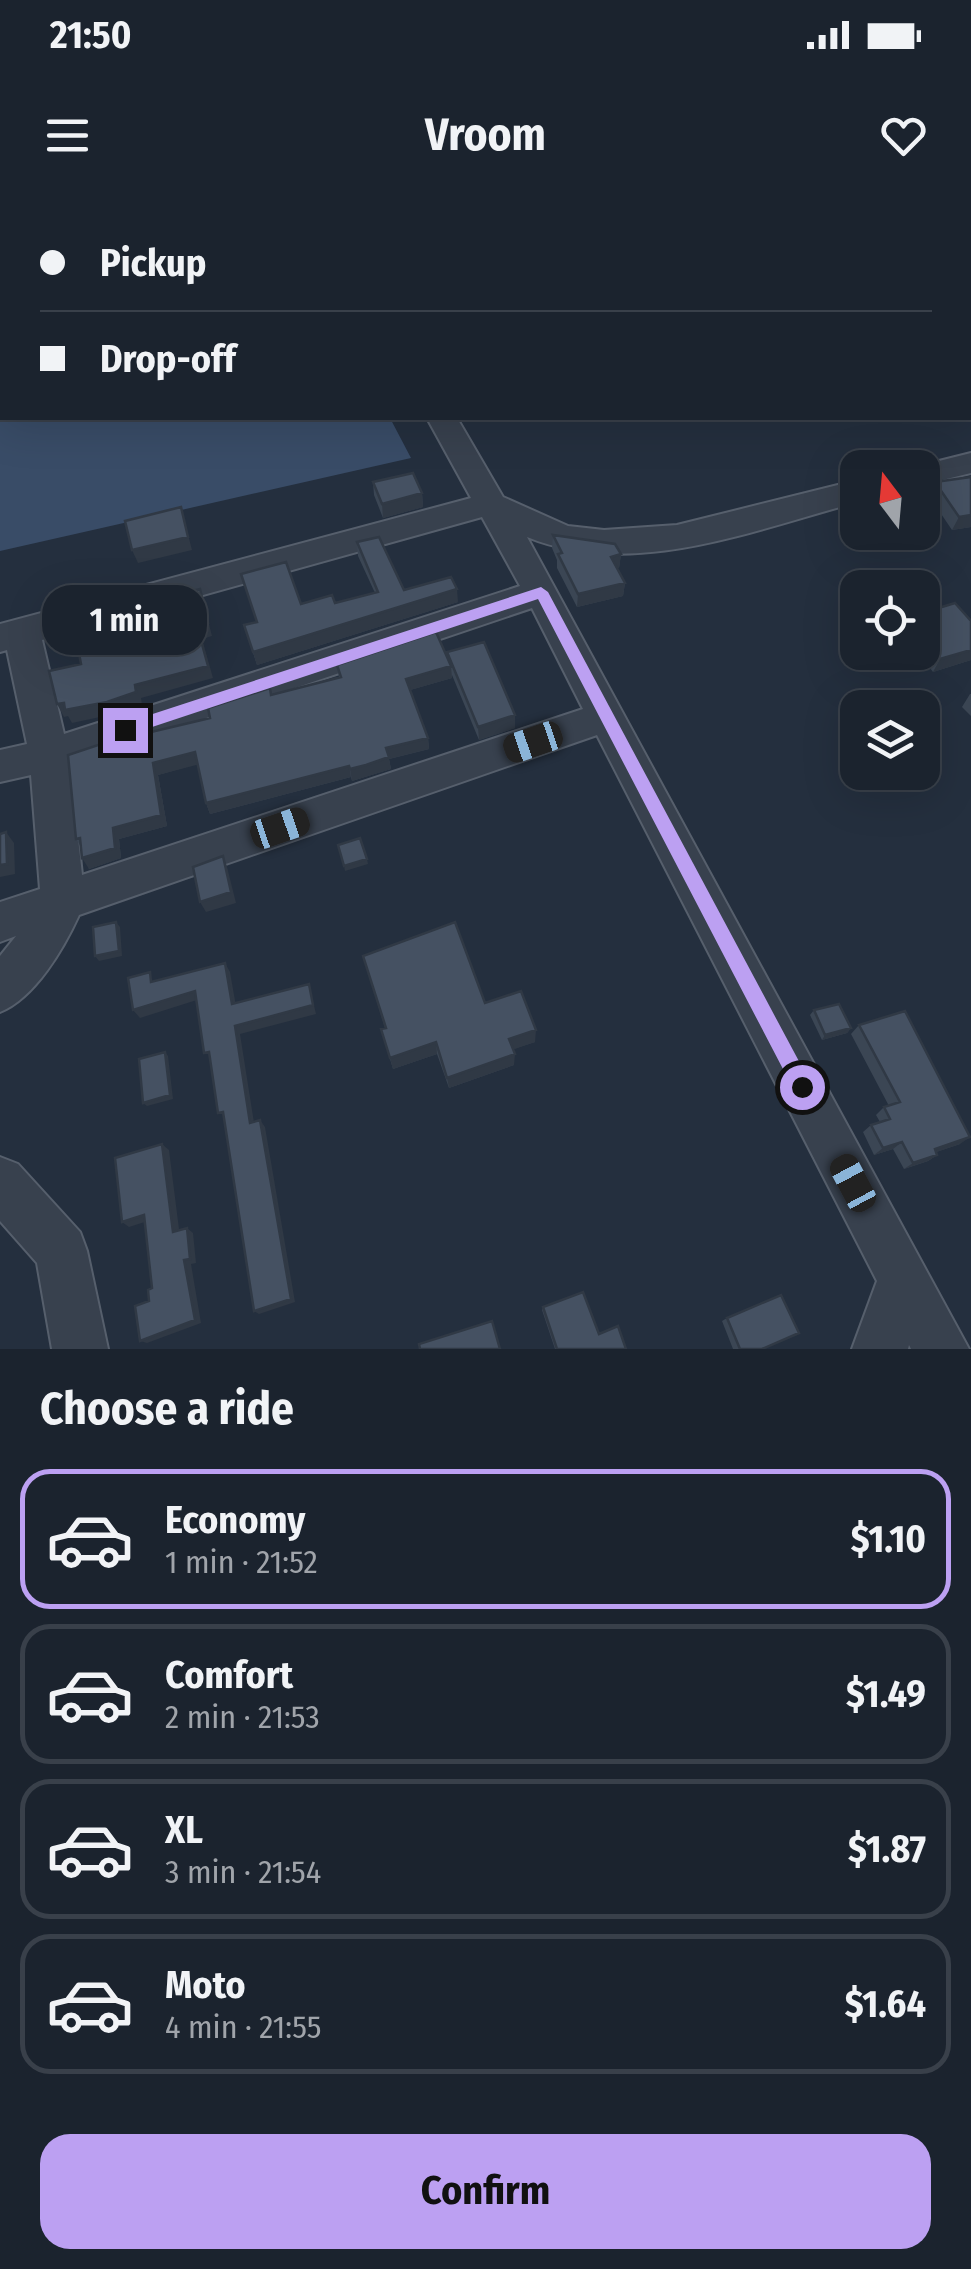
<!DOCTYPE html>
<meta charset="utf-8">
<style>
:root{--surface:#1b232e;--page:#282f3a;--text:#f1f3f6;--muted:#a0a4aa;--line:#39404a;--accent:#bca0f2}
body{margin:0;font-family:"Fira Sans Condensed",sans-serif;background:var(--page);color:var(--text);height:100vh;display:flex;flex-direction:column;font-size:38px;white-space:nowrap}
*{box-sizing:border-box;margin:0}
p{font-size:32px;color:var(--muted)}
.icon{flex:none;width:55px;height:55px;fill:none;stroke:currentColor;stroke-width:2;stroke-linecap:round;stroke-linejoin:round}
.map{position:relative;height:1149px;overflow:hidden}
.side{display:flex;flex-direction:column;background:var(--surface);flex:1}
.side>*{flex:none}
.guide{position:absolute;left:0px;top:0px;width:972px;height:220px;box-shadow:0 10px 40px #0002,0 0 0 2px var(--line);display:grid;align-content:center;height:220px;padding:0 40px;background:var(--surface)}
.needle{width:65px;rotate:344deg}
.fabs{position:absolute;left:840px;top:250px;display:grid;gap:20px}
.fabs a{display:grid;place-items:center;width:100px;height:100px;border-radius:20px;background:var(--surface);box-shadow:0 10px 40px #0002,0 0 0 2px var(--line);font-size:50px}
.end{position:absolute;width:45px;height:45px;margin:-22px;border:12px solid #bca0f2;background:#111;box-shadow:0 0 0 5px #111}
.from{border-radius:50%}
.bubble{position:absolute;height:70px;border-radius:30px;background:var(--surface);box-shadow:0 10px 40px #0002,0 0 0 2px var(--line);font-size:32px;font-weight:700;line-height:70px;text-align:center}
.car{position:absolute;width:30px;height:60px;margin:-30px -15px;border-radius:12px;box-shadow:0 0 8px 2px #0007;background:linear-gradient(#222 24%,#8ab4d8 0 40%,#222 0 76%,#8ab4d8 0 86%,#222 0)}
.guide b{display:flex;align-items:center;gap:35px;height:95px;font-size:38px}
.guide b+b{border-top:2px solid var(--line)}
.guide i{width:25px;height:25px;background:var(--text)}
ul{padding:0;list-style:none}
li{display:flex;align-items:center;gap:30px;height:140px;margin:0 20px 15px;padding:0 20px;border:5px solid var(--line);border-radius:30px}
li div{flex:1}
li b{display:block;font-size:38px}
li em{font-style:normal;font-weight:700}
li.active{border-color:var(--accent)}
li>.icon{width:90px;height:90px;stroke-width:1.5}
h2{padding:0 40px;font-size:45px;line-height:120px}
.cta{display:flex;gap:20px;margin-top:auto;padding:20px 40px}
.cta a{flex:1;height:115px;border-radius:30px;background:var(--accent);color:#111;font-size:40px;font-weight:700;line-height:115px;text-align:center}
.status{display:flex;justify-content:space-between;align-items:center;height:70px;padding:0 50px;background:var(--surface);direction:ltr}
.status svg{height:28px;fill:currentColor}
header{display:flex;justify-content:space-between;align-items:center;height:130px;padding:0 40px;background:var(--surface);font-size:45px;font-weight:700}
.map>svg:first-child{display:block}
.water{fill:#394c67}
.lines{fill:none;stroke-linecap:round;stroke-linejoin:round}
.minor-casing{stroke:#565f6c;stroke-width:4}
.minor{fill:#38414e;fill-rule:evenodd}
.wall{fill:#3b4654}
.shaded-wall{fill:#303945}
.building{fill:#455162;stroke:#303945;stroke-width:2.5}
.route{fill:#bca0f2}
</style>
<div class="status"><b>21:50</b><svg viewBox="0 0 49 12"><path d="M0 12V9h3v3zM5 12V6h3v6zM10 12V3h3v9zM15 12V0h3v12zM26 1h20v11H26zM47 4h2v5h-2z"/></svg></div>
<header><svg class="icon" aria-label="menu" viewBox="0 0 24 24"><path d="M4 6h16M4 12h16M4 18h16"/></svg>Vroom<svg class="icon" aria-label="heart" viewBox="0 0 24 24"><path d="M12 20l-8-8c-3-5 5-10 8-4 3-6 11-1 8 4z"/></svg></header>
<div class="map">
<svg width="971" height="1149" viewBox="0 0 971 1149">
<rect width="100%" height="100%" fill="#242f3e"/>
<!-- water -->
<path class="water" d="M0,0L111,2H2V218H390L411,258L0,351Z
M168,0H608L603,2Z"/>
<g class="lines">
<defs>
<path id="minor" d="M140,0H170L171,2H141Z
M427,218H457L503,297L568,326L604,330L677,325L858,280V302C753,330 633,380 527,337L969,1149H911L909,1145L908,1149H852L877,1081L597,535L79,715C64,748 35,798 0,812V756L16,736L0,742V702L40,689L31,575L0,582V550L27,544L7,450L0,452V424L471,298ZM482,317L520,386L64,534L42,440ZM532,408L583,509L82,675L70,564Z
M971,253V273L922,285V268H911Z
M0,957L18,964L80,1032L87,1051L108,1149H52L37,1063L0,1021Z"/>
</defs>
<!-- minor casing -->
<use href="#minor" class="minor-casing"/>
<!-- minor -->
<use href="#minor" class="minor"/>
</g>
<!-- wall -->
<path class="wall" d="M971,277V327L952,330L929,296L935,282Z
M373,282L422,293L423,307L383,318L374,295Z
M553,335L621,354L619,368H617L625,383L623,396L577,407L557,368V360L552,348Z
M357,342L404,390L458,402L257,465L244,425L256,422L301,404L335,403L375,393L358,356Z
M922,413L971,421V460L933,472L918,452H922Z
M447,452L515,515V528L479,540L452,475V478L410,490L428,538L429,549L389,559L391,569L368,576L352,581L351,577L210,614L206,603L197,564L158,575L167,626L119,639L121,658L89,669L81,647L76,639L143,530L144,534L210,518L271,495L339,478L337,465L447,457Z
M970,494H971V516L962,507Z
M363,756L485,803L535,842L513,849L514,865L449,888L437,854L393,869L381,829L385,828Z
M814,810L851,828L847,833L822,840L810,815Z
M859,825L960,944L936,952L937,955L928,961L904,969L893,949L874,955L863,932L871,925L880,922L876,915L884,907L889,906L851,834Z
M543,1107L599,1134L626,1149H555L542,1110Z
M727,1118L762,1149H733L722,1121Z"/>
<!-- shaded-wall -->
<path class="shaded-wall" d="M931,218H948L929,221Z
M422,293L423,307L383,318L382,304Z
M181,307L192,350L138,363L132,350Z
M971,315V327L952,330L959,317Z
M621,354L619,368L609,370L611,357Z
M625,383L623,396L577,407L578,394Z
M200,389L212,436L202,439L213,478L141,498L142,505L114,514L72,523L68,516L64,517L57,504L135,485L197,426Z
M457,389L458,402L257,465L253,452Z
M971,450V460L933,472L940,459Z
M451,466L452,478L407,491L406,479Z
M515,515V528L479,540L478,527Z
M428,538L429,549L389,559L391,569L352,581L350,569L386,548Z
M195,552L200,564L158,575L167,626L119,639L121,658L89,669L82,658L113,628L153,563Z
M349,566L351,577L210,614L206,603Z
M6,632L14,643L15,674L0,677V665Z
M223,656L227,667L236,703L206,712L200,702Z
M367,659L368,664L345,671L344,666Z
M116,722L120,727L122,756L99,761L95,756Z
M225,763L230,772L237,812L232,804Z
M309,784L316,814L240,834L255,929L250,923L235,826Z
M195,791L200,799L140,818L133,810Z
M851,828L847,833L822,840L825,835Z
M536,830L535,842L509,851V839Z
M436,842L437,854L393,869L390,858Z
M165,852L168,856L173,899L147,906L143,903Z
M515,854L514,865L449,888L447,878Z
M260,920L265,927L295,1102L259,1114L254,1111Z
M970,937L960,944L925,956L935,949Z
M902,942L893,949L874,955L883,948Z
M162,944L169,950L180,1037L173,1032Z
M937,955L928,961L904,969L913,963Z
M144,1015L151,1020L129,1027L122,1022Z
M187,1028L193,1033L196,1063L191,1064L201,1123L147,1143L140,1141L184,1060Z"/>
<!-- building -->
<path class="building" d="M645,0H654L658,2H640Z
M413,273L422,293L382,304L373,282Z
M971,277V315L959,317L935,282Z
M181,307L188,337L132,350L125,321Z
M553,335L615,344L621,354L611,357L625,383L578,394L558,354L562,353Z
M379,337L404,390L451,377L457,389L253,452L244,425L257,422L241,374L286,362L301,404L332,395L335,403L378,392L357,342Z
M200,389L208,423L197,426L208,466L135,485L136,492L107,502L65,510L64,503L57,504L49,471L81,464L73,421Z
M955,403L971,421V450L940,459L922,437V413Z
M436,432L451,466L406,479L428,538L386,548L389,557L366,565L350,569L349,566L206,603L195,552L153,563L161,615L113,628L115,648L82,658L80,638L76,639L68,555L143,530V534L210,518L208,508L270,488L271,495L341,477L337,465Z
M484,442L515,515L478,527L447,452Z
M6,632L7,664L0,665V634Z
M360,638L367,659L344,666L338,645Z
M223,656L231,692L200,702L193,667Z
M116,722L119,751L95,756L93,727Z
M455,722L485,803L521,791L536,830L509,839L515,854L447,878L436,842L390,858L381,829L386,828L363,756Z
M225,763L232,804L309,784L313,805L235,826L250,923L260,920L291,1099L254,1111L223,912L218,913L209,852L204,853L195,791L133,810L128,778L150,772L151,782Z
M839,804L851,828L825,835L814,810Z
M905,811L970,937L935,949L937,955L913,963L902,942L883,948L871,925L890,919L884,907L900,902L859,825Z
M165,852L170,895L143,903L139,859Z
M162,944L173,1032L187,1028L190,1059L184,1060L195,1120L140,1141L135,1106L149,1101L148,1090L152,1088L144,1015L122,1022L115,958Z
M583,1092L599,1134L618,1126L626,1149H557L543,1107Z
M781,1095L799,1133L762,1149H740L727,1118Z
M492,1121L500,1149H420L419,1144Z"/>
<!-- route -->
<path class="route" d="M541,387L548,392L809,880V894H796L538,399L125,536L117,530L119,525Z"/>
</svg>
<div class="fabs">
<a><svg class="needle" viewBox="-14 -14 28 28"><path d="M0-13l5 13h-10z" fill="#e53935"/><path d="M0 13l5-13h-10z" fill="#a0a4aa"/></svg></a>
<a><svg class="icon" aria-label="locate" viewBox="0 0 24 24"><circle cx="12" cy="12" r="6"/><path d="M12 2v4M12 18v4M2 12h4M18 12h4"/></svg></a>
<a><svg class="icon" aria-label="layers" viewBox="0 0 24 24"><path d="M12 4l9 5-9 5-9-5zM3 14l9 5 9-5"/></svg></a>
</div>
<i class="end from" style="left:802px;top:887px"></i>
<i class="end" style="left:125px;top:530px"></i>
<div class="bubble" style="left:42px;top:385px;width:165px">1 min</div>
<i class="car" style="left:533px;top:542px;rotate:251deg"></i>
<i class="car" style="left:280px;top:628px;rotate:71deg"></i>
<i class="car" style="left:853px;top:983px;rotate:332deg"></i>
<div class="guide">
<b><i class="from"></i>Pickup</b>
<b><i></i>Drop-off</b>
</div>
</div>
<section class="side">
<h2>Choose a ride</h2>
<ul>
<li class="active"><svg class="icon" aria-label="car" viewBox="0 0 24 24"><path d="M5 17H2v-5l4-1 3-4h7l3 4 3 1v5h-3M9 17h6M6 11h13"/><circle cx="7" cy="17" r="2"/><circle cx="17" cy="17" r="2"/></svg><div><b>Economy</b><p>1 min · 21:52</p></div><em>$1.10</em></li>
<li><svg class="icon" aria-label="car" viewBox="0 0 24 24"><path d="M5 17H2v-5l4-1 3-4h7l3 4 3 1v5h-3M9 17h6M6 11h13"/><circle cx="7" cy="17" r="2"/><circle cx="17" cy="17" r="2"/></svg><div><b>Comfort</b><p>2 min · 21:53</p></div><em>$1.49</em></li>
<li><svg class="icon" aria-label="car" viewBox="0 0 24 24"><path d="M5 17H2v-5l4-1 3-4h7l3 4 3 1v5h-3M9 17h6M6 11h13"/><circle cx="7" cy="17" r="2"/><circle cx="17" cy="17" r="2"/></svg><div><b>XL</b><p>3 min · 21:54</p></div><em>$1.87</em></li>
<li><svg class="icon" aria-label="car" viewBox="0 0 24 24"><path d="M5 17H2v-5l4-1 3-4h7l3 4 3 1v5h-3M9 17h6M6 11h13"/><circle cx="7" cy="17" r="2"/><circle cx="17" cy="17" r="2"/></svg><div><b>Moto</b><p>4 min · 21:55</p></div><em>$1.64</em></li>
</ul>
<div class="cta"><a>Confirm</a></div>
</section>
